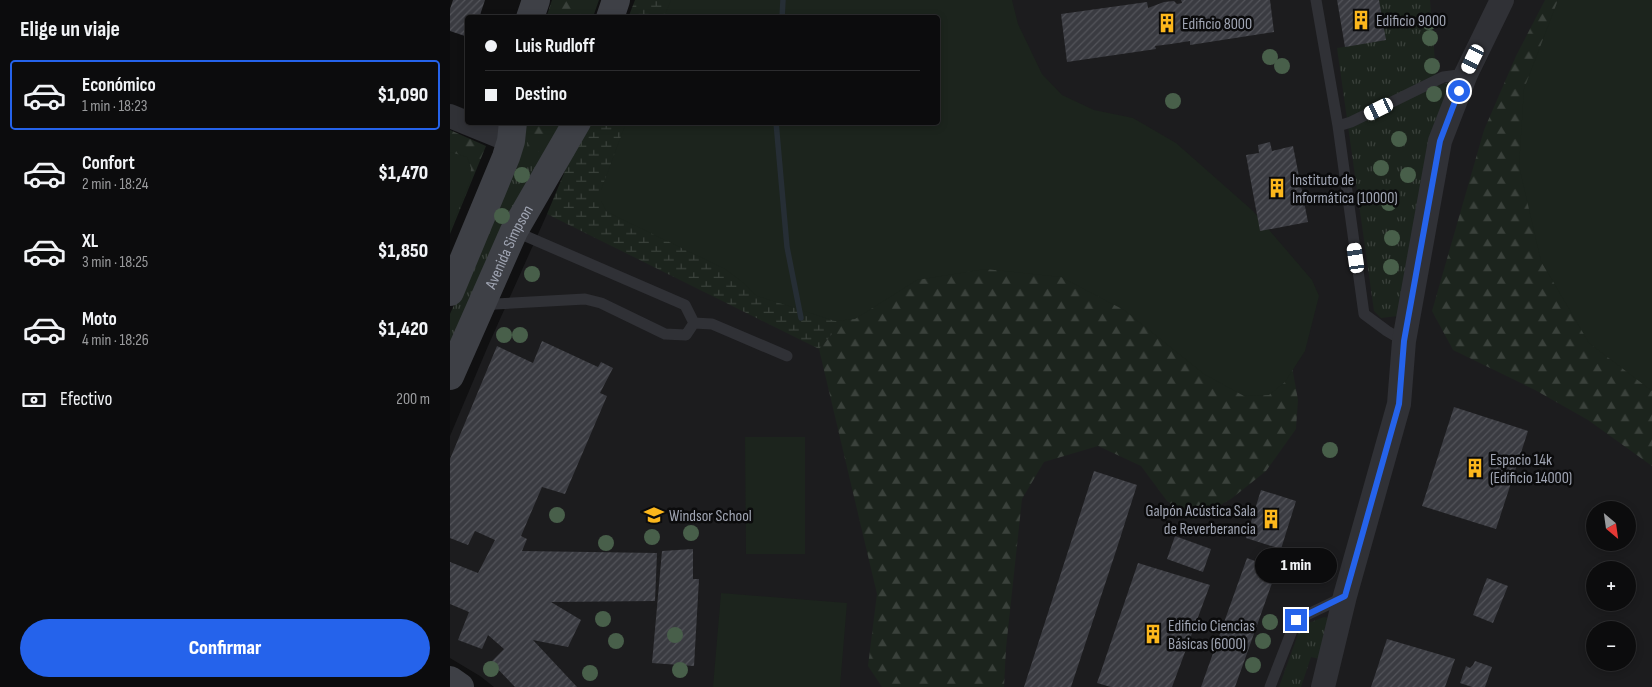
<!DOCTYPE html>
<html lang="es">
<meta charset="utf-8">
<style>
:root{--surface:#0c0c0d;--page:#1a1a1b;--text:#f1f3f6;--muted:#9a9b9d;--line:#2c2c2e;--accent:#2563eb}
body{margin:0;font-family:"Sofia Sans Condensed",sans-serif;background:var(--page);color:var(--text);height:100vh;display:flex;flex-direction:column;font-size:19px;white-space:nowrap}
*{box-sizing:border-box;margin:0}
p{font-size:16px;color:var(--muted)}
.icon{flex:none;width:28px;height:28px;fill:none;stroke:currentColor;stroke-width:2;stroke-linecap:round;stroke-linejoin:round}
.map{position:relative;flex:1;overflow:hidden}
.panel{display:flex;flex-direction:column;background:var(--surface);width:450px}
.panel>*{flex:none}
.hud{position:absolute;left:15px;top:15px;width:475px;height:110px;border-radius:5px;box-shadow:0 2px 8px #0003,0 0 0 1px var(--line);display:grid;align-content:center;height:110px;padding:0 20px;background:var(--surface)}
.needle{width:32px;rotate:151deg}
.fabs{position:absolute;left:1136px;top:501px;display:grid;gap:10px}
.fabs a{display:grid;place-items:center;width:50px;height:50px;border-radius:50%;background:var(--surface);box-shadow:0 2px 8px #0003,0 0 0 1px var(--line);font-size:25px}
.end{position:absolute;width:22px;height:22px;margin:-11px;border:6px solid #2563eb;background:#fff;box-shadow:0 0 0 2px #fff}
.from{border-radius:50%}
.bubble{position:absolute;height:35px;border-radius:18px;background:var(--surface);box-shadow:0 2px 8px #0003,0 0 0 1px var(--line);font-size:16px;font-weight:800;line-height:35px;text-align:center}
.car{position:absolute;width:15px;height:30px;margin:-15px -8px;border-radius:6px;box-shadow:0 0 4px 1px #0007;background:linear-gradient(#fff 24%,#345 0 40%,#fff 0 76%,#345 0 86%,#fff 0)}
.hud b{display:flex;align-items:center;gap:18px;height:48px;font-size:19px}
.hud b+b{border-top:1px solid var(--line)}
.hud i{width:12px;height:12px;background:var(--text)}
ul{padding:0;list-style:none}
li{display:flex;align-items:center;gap:15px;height:70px;margin:0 10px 8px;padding:0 10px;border:2px solid transparent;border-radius:5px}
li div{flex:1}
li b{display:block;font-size:19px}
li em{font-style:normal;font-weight:800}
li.current{border-color:var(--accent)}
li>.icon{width:45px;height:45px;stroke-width:1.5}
h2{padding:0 20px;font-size:22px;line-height:60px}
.pay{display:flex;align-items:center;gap:12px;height:55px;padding:0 20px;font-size:19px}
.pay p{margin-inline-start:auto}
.action{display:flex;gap:10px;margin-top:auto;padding:10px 20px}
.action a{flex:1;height:58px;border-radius:30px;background:var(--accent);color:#fff;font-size:20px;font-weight:800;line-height:58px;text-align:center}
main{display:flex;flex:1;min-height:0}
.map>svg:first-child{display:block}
.built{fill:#1c1c1e;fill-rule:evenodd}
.grass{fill:url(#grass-tufts)}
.forest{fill:url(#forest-firs)}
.wetland{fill:url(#wetland-marsh)}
.park{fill:#1c241d}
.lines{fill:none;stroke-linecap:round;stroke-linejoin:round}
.stream{stroke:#262e35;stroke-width:5.5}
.building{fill:url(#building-hatch)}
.lane{stroke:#303136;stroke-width:11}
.street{stroke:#303136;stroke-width:24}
.secondary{stroke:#3e4046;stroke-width:28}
.tree{fill:#485f4a}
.route{stroke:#2563eb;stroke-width:6}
.labels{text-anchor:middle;stroke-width:5;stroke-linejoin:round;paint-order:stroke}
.poi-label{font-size:16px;fill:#a0a5b3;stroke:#0b0b0c;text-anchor:start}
.street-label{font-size:16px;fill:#a0a5b3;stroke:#0b0b0c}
</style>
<main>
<section class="panel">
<h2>Elige un viaje</h2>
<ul>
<li class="current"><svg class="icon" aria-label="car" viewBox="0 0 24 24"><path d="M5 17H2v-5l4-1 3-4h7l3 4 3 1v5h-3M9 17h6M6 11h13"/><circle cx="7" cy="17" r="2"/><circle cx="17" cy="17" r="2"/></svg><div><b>Económico</b><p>1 min · 18:23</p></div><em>$1,090</em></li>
<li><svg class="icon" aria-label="car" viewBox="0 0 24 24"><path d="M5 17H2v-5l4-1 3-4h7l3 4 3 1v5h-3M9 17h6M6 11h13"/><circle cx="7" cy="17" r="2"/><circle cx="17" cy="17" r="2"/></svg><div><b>Confort</b><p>2 min · 18:24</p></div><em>$1,470</em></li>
<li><svg class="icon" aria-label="car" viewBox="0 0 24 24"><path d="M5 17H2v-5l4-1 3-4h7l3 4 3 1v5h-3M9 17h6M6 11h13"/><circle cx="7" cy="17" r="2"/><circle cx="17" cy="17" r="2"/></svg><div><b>XL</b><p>3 min · 18:25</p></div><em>$1,850</em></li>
<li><svg class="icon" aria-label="car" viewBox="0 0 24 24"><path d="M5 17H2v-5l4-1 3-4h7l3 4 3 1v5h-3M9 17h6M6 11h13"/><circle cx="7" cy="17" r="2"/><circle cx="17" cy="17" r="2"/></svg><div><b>Moto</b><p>4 min · 18:26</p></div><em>$1,420</em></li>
</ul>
<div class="pay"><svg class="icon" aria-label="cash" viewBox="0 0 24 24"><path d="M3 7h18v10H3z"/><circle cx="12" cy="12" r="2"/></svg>Efectivo<p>200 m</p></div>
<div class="action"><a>Confirmar</a></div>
</section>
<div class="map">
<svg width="1202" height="687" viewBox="0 0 1202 687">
<defs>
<pattern id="grass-tufts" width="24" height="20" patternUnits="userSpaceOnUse" patternTransform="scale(1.25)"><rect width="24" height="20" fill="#1c241d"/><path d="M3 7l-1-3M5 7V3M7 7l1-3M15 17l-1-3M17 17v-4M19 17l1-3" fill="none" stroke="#3a413b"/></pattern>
<pattern id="forest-firs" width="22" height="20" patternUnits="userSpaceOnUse" patternTransform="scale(1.25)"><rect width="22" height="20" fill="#1c241d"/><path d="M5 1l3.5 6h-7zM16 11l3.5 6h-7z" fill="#3a413b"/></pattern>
<pattern id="wetland-marsh" width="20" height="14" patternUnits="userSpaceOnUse" patternTransform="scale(1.25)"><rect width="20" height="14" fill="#1c241d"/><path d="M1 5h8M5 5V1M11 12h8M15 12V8" fill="none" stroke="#3a413b"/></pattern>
<pattern id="building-hatch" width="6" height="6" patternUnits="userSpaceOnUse" patternTransform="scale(1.25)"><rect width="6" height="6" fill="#3a3b41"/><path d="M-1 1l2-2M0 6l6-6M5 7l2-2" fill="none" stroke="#53545a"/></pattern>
</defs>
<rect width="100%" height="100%" fill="#101011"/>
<!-- built -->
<path class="built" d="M189,0H1202V687H44L30,676L0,658V436L38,346L97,214L488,122V18ZM1145,510H1178V542H1145ZM1145,570H1178V602H1145ZM1145,630H1178V662H1145Z"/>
<!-- grass -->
<path class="grass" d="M102,0H149L143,17L96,18Z
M929,0H980L987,86L1002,81L948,316L931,318L924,311L887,48L935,40Z
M75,123H110L102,148L0,349V314L72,151Z
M874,617L888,620L874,660L861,657L851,687H829L851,626Z"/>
<!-- forest -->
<path class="forest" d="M108,0H132L138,17H102Z
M503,0L837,339L848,400L846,429L816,471L781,499L743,520L717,501L691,466L648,446L594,462L572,499L556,648L554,687H432L418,666L427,594L369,349L414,296L488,122V18Z
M1095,0H1165L1202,253V466L1138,420L1085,390L1003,350L982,311L1034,130L1066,56Z
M81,123H105L97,148L85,153L77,148Z
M0,130L36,146L0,234Z"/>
<!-- wetland -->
<path class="wetland" d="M185,0H411L409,17L178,18Z
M135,123H397L415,296L369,349L97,214Z"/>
<!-- park -->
<path class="park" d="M221,0H562L568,24L592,74L612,95L644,110L683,118L726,143L803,211L862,280L869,296L855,351L835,382L819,395L794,396L754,374L674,310L611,277L535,269L467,280L405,319L385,321L307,296L291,281L275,269L157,212L151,201V190L176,123L488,122V18L214,17Z
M1108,0H1202V391L1139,343L1091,261L1069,166L1074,89Z
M0,152L17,157L21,168L20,182L0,230Z
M295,437H355V554H296Z
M271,593L397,603L390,687H263Z"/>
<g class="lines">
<!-- stream -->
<path class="stream" d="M332,18L333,0
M326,122L337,247L351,318"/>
</g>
<!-- building -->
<path class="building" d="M3,0H35L29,18H18V37L0,31V9Z
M731,0H820L824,32L740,45V41L721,44L705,46L706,49L617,62L611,14L697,2L698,8L714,2L724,1L727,4L732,3Z
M887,0H929L936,40L895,47Z
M820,142L822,151L843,146L858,222L810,231L796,155L809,153L808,145Z
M92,341L148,367L151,362L163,368L150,393L157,396L115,494L92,487L71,536L77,539L72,551L207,553L205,601L101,602L131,620L118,647L83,640L127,687H65L41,662L54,649L38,635L32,649L8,640L19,612L0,604V562L28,573L45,540L25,531L18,545L0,538V459L47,346L83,363Z
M1004,407L1078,431L1046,529L972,506Z
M644,471L687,485L666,551L621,687H574Z
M811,490L846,501L831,549L796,538Z
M725,536L761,549L753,572L717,559Z
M243,549V579H249L244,666L202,663L212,551Z
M797,558L827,569L785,687H751Z
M688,563L760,585L722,687H661L647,683Z
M1037,578L1058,586L1043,623L1023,615Z
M937,639L1005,659L995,687H921Z
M1025,661L1042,667L1035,687H1022L1010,683L1016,666L1020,668L1023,665Z"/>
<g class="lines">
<!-- lane -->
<path class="lane" d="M866,0L888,126L901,122L993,77L1016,74
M888,126L914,314L937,331L954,341
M34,307L45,304L135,299L151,303L215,334L236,335L244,323L235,305L64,231
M244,323L262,324L337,356
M820,687L846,620L894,597"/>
<!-- street -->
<path class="street" d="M0,116L61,141
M873,687L895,596L949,404L954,341L990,141L1016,74L1052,0"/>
<!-- secondary -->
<g class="secondary">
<path d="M80,18L86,0"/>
<path d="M160,18L166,0"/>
<path d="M0,292L56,157L61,141L63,122"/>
<path id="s1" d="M0,376L64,231L127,122"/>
<path d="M0,680L10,687"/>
</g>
</g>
<!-- trees -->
<g class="tree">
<circle cx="979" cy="22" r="8"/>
<circle cx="980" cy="38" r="8"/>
<circle cx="820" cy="57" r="8"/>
<circle cx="832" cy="66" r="8"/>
<circle cx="982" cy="66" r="8"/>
<circle cx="984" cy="94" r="8"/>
<circle cx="723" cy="101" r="8"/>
<circle cx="949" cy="139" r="8"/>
<circle cx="931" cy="168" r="8"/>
<circle cx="72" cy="175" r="8"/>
<circle cx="958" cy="175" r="8"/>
<circle cx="939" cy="203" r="8"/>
<circle cx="52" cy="216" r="8"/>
<circle cx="942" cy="238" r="8"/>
<circle cx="941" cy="267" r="8"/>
<circle cx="82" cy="274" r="8"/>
<circle cx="54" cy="335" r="8"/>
<circle cx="70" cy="335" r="8"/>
<circle cx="880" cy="450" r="8"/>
<circle cx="107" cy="515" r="8"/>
<circle cx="241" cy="533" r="8"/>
<circle cx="202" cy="537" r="8"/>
<circle cx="156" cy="543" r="8"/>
<circle cx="153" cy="619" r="8"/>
<circle cx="820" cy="622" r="8"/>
<circle cx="225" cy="635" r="8"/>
<circle cx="166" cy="641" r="8"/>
<circle cx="813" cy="641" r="8"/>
<circle cx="803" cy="665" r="8"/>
<circle cx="41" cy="669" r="8"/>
<circle cx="230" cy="670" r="8"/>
<circle cx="140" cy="673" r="8"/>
</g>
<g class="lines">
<!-- route -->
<path class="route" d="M846,620L895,596L949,404L954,341L990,141L1009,91"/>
</g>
<!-- icons -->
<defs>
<symbol id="building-bare" viewBox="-9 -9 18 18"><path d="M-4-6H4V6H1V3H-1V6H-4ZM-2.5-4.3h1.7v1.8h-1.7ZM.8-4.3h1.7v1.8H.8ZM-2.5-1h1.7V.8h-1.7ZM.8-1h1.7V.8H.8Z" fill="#fcb71c" stroke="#0b0b0c" stroke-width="2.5" paint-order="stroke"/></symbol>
<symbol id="school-bare" viewBox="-9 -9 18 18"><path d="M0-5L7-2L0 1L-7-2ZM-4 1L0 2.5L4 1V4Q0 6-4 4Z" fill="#fcb71c" stroke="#0b0b0c" stroke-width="2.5" paint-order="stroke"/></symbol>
</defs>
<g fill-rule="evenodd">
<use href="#building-bare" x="897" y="6" width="28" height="28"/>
<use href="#building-bare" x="703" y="9" width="28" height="28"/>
<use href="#building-bare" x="813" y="174" width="28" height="28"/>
<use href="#building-bare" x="1011" y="454" width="28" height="28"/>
<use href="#school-bare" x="190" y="501" width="28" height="28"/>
<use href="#building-bare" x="807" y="505" width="28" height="28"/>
<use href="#building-bare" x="689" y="620" width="28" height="28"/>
</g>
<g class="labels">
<!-- poi labels -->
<g class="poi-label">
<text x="926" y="26">Edificio 9000</text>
<text x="732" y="29">Edificio 8000</text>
<text x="842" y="185">Instituto de<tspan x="842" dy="18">Informática (10000)</tspan></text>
<text x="1040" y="465">Espacio 14k<tspan x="1040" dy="18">(Edificio 14000)</tspan></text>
<text x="806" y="516" text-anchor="end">Galpón Acústica Sala<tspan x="806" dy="18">de Reverberancia</tspan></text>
<text x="219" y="521">Windsor School</text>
<text x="718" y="631">Edificio Ciencias<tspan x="718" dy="18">Básicas (6000)</tspan></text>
</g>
<!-- street labels -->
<g class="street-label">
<text dy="6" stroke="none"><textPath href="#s1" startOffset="142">Avenida Simpson</textPath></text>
</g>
</g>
</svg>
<div class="fabs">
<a><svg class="needle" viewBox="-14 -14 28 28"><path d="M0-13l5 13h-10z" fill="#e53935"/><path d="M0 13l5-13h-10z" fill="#9a9b9d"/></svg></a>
<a>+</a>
<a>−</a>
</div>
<i class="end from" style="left:1009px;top:91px"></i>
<i class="end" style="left:846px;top:620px"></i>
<div class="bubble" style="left:805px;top:548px;width:82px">1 min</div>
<i class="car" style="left:1023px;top:59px;rotate:206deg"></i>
<i class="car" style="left:929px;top:109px;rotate:244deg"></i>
<i class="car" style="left:906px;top:258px;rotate:352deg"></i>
<div class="hud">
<b><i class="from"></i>Luis Rudloff</b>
<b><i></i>Destino</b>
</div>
</div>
</main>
